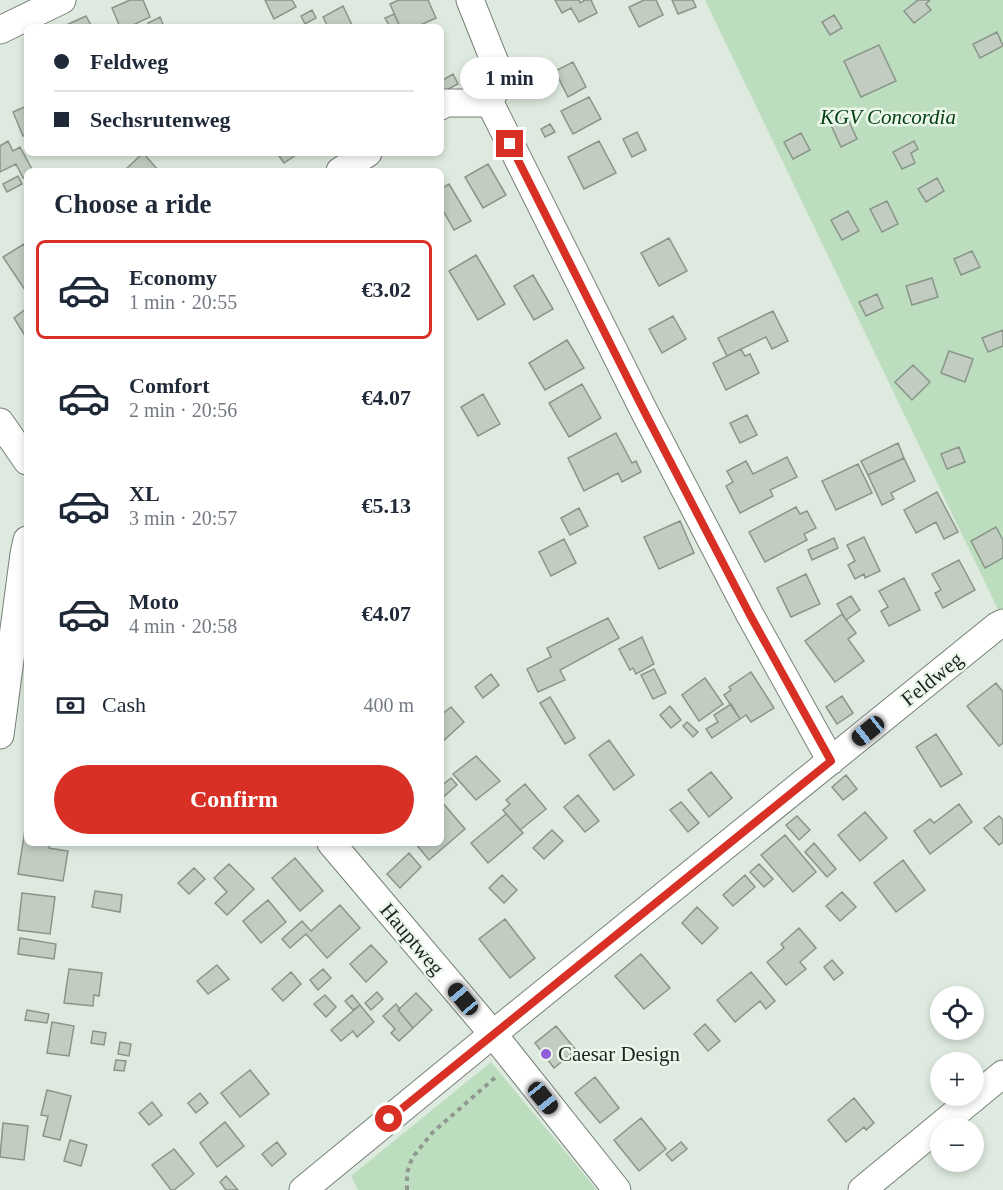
<!DOCTYPE html>
<meta charset="utf-8">
<style>
:root{--surface:#fff;--page:#f6f6f7;--text:#1f2937;--muted:#747a83;--line:#e0e1e3;--accent:#d93025}
body{margin:0;font-family:Georgia,serif;background:var(--page);color:var(--text);height:100vh;display:flex;flex-direction:column;font-size:22px;white-space:nowrap}
*{box-sizing:border-box;margin:0}
p{font-size:20px;color:var(--muted)}
.icon{flex:none;width:33px;height:33px;fill:none;stroke:currentColor;stroke-width:2;stroke-linecap:round;stroke-linejoin:round}
.map{position:relative;flex:1;overflow:hidden}
.drawer{position:absolute;left:24px;top:168px;width:420px;height:678px;display:flex;flex-direction:column;background:var(--surface);border-radius:9px;box-shadow:0 3px 9px #0003}
.drawer>*{flex:none}
.hud{position:absolute;left:24px;top:24px;width:420px;height:132px;border-radius:9px;box-shadow:0 3px 9px #0003;display:grid;align-content:center;height:132px;padding:0 30px;background:var(--surface)}
.buttons{position:absolute;left:930px;top:986px;display:grid;gap:12px}
.buttons a{display:grid;place-items:center;width:54px;height:54px;border-radius:50%;background:var(--surface);box-shadow:0 3px 9px #0003;font-size:30px}
.end{position:absolute;width:27px;height:27px;margin:-14px;border:8px solid #d93025;background:#fff;box-shadow:0 0 0 3px #fff}
.from{border-radius:50%}
.bubble{position:absolute;height:42px;border-radius:21px;background:var(--surface);box-shadow:0 3px 9px #0003;font-size:20px;font-weight:800;line-height:42px;text-align:center}
.car{position:absolute;width:18px;height:36px;margin:-18px -9px;border-radius:8px;box-shadow:0 0 4px 2px #0007;background:linear-gradient(#222 24%,#8ab4d8 0 40%,#222 0 76%,#8ab4d8 0 86%,#222 0)}
.hud b{display:flex;align-items:center;gap:21px;height:57px;font-size:22px}
.hud b+b{border-top:2px solid var(--line)}
.hud i{width:15px;height:15px;background:var(--text)}
ul{padding:0;list-style:none}
li{display:flex;align-items:center;gap:18px;height:99px;margin:0 12px 9px;padding:0 18px;border:3px solid transparent;border-radius:9px}
li div{flex:1}
li b{display:block;font-size:22px}
li em{font-style:normal;font-weight:800}
li.selected{border-color:var(--accent)}
li>.icon{width:54px;height:54px;stroke-width:1.5}
h2{padding:0 30px;font-size:27px;line-height:72px}
.pay{display:flex;align-items:center;gap:15px;height:66px;padding:0 30px;font-size:22px}
.pay p{margin-inline-start:auto}
.action{display:flex;gap:12px;margin-top:auto;padding:12px 30px}
.action a{flex:1;height:69px;border-radius:36px;background:var(--accent);color:#fff;font-size:24px;font-weight:800;line-height:69px;text-align:center}
.map>svg:first-child{display:block}
.green{fill:#bcdebe}
.building{fill:#c2cdc2;stroke:#8a958a;stroke-width:1.5}
.lines{fill:none;stroke-linecap:round;stroke-linejoin:round}
.minor-casing{stroke:#768076;stroke-width:29}
.path{stroke:#909991;stroke-width:4;stroke-dasharray:4.5 4.5;stroke-linecap:butt}
.minor{stroke:#fff;stroke-width:27}
.route{stroke:#d93025;stroke-width:8}
.poi-dot{fill:#905fd8;stroke:#ecf7ec;stroke-width:2}
.labels{text-anchor:middle;stroke-width:5;stroke-linejoin:round;paint-order:stroke}
.park-label{font-size:21px;font-style:italic;fill:#054013;stroke:#ecf7ec}
.street-label{font-size:21px;fill:#1f231f;stroke:#ecf7ec}
.poi-label{font-size:21px;fill:#1f231f;stroke:#ecf7ec;text-anchor:start}
</style>
<div class="map">
<svg width="1003" height="1190" viewBox="0 0 1003 1190">
<rect width="100%" height="100%" fill="#deeadf"/>
<!-- green -->
<path class="green" d="M705,0H1003V620L993,599Z
M491,1062L597,1190H358L351,1176Z"/>
<!-- building -->
<path class="building" d="M130,0H143L150,17L129,27H120L112,8Z
M265,0H292L296,7L274,19Z
M399,0H428L436,18L416,27H400L390,4Z
M555,0H579L580,3L585,0H591L597,13L579,22L571,8L562,13Z
M644,0H656L663,15L639,27L629,7Z
M672,0H693L696,7L678,14Z
M918,0H930L926,4L931,10L914,23L904,11Z
M343,6L353,27H328L323,17Z
M312,10L316,18L305,24L301,16Z
M394,14L400,27H390L385,18Z
M834,15L842,28L830,35L822,22Z
M86,16L92,27H62Z
M160,17L164,27H150L148,23Z
M997,32L1003,46L980,58L973,44Z
M879,45L896,81L861,97L844,61Z
M573,62L586,87L568,97L555,71Z
M453,74L458,84L441,93V81Z
M589,97L601,119L573,134L561,111Z
M27,106V134L23,136L13,112Z
M846,115L857,139L841,147L830,123Z
M550,124L555,132L545,137L541,129Z
M637,132L646,150L632,157L623,139Z
M801,133L810,150L793,159L784,142Z
M8,141L13,151L20,147L33,171H27V176L23,178L16,164L0,172V146Z
M599,141L616,173L584,189L568,157Z
M914,141L918,149L911,153L915,163L902,169L893,152Z
M143,153L159,171H124Z
M277,153H299L284,163Z
M488,164L506,195L483,208L465,177Z
M18,176L22,184L7,192L3,184Z
M937,178L944,191L926,202L918,189Z
M449,184L471,221L454,230L441,207V189Z
M887,201L898,224L882,232L870,209Z
M848,211L859,231L842,240L831,220Z
M669,238L687,271L659,286L641,253Z
M24,244L27,248V293L3,257Z
M972,251L980,267L961,275L954,259Z
M476,255L505,304L478,320L449,271Z
M533,275L553,309L534,320L514,286Z
M932,278L938,297L912,305L906,286Z
M877,294L883,308L866,316L859,302Z
M27,308V339L14,318Z
M773,311L788,341L772,349L766,337L727,356L718,338Z
M673,316L686,339L662,353L649,329Z
M1003,330V346L988,352L982,338Z
M567,340L584,368L545,390L529,363Z
M741,349L745,356L750,354L759,373L726,390L713,363Z
M949,351L973,359L965,382L941,373Z
M913,365L930,382L912,400L895,382Z
M582,384L601,418L569,437L549,403Z
M483,394L500,424L478,436L461,407Z
M747,415L757,435L740,443L730,423Z
M616,433L632,463L636,461L641,472L622,482L618,473L584,491L568,458Z
M898,443L904,458L868,475L861,461Z
M959,447L965,462L947,469L941,454Z
M787,457L797,477L770,490L773,496L740,513L726,486L733,482L727,471L746,461L753,474Z
M904,458L915,481L891,493L894,499L882,505L868,475Z
M858,464L872,493L836,510L822,481Z
M937,492L958,532L944,539L936,522L916,533L904,510Z
M796,507L800,514L807,511L816,528L804,534L807,540L765,562L749,532Z
M579,508L588,526L570,535L561,518Z
M680,521L694,553L659,569L644,537Z
M996,527L1003,540V558L985,568L971,541Z
M864,537L880,571L865,578L864,574L855,579L848,565L855,561L847,545Z
M834,538L838,548L812,560L808,550Z
M564,539L576,563L551,576L539,552Z
M959,560L975,590L943,608L935,593L941,590L932,574Z
M806,574L820,604L791,617L777,588Z
M904,578L920,610L889,626L881,611L888,607L879,591Z
M851,596L860,610L846,620L837,604Z
M842,614L856,633L848,639L864,661L835,682L805,641Z
M608,618L619,638L560,670L565,680L538,692L527,669L551,657L547,648Z
M642,637L654,664L636,674L633,668L630,670L619,649Z
M654,669L666,693L653,699L641,675Z
M751,672L774,708L751,722L746,715L740,719L724,695L731,690L729,687Z
M491,674L499,685L483,698L475,687Z
M705,678L723,704L699,721L682,695Z
M996,683L1003,692V743L999,746L967,706Z
M842,696L853,713L837,724L826,707Z
M550,697L575,738L565,744L540,703Z
M731,704L740,719L712,738L706,729L718,722L714,715Z
M670,706L681,720L671,728L660,715Z
M451,707L464,722L441,743V715Z
M687,722L698,732L693,737L683,726Z
M936,734L962,774L941,787L916,747Z
M609,740L634,775L614,790L589,755Z
M476,756L500,781L476,800L453,774Z
M711,772L732,798L709,817L688,790Z
M846,775L857,789L843,800L832,787Z
M451,778L457,785L441,799V786Z
M525,784L546,809L520,830L503,810L510,804L506,800Z
M578,795L599,821L585,832L564,807Z
M442,802L465,829L429,860L415,843H441Z
M681,802L699,823L688,832L670,810Z
M959,804L972,822L930,854L914,831L930,819L934,823Z
M865,812L887,838L860,861L838,835Z
M506,814L523,833L488,863L471,843Z
M797,816L810,830L799,840L786,825Z
M999,816L1003,820V842L999,845L984,828Z
M25,830H27V843H49V848L68,851L63,881L18,874Z
M552,830L563,841L544,859L533,848Z
M785,835L816,872L793,892L761,855Z
M814,843L836,869L827,877L805,852Z
M409,853L421,867L400,888L387,874Z
M295,858L323,891L300,911L272,878Z
M903,860L925,890L896,912L874,883Z
M229,864L254,889L227,915L215,903L227,892L214,878Z
M759,864L773,879L764,887L750,872Z
M194,868L205,879L189,894L178,883Z
M502,875L517,890L504,903L489,888Z
M745,875L755,887L733,906L723,895Z
M95,891L122,895L120,912L92,907Z
M842,892L856,907L840,921L826,906Z
M22,893L55,897L50,934L18,930Z
M268,900L286,922L261,943L243,921Z
M340,905L360,928L327,958L306,934L290,948L282,939L302,921L311,931Z
M697,907L718,928L702,944L682,923Z
M505,919L535,958L510,978L479,939Z
M799,928L816,948L800,962L806,969L786,985L767,962L784,948L781,944Z
M20,938L56,944L54,959L18,954Z
M371,945L387,962L366,982L350,964Z
M641,954L670,988L644,1009L615,976Z
M832,960L843,973L834,980L824,967Z
M217,965L229,979L208,994L197,981Z
M69,969L102,973L99,996L94,995L93,1006L64,1003Z
M323,969L331,978L318,990L310,980Z
M291,972L301,984L283,1001L272,989Z
M751,972L775,1001L766,1009L760,1001L735,1022L717,1000Z
M377,992L383,999L371,1010L365,1003Z
M416,993L432,1010L413,1028L398,1010Z
M325,995L336,1007L326,1017L314,1004Z
M352,995L360,1005L353,1010L345,1001Z
M396,1004L400,1009L398,1010L413,1028L399,1041L391,1033L395,1029L383,1016Z
M360,1005L374,1022L357,1037L353,1031L341,1041L331,1030Z
M27,1010L49,1014L47,1023L25,1020Z
M52,1022L74,1026L69,1056L47,1053Z
M705,1024L720,1041L708,1051L694,1034Z
M556,1026L576,1050L554,1068L535,1043Z
M93,1031L106,1033L104,1045L91,1043Z
M120,1042L131,1044L129,1056L118,1054Z
M116,1060L126,1061L124,1071L114,1070Z
M250,1070L269,1094L240,1117L221,1093Z
M595,1077L619,1108L600,1123L575,1093Z
M47,1090L71,1096L60,1140L43,1136L48,1116L41,1115Z
M200,1093L208,1103L196,1113L188,1103Z
M854,1098L874,1123L866,1130L864,1127L846,1142L828,1120Z
M152,1102L162,1115L149,1125L139,1113Z
M641,1118L666,1149L639,1171L614,1140Z
M225,1122L244,1146L217,1167L200,1143Z
M3,1123L28,1126L24,1160L0,1157Z
M70,1140L87,1145L81,1166L64,1161Z
M277,1142L286,1154L272,1166L262,1154Z
M681,1142L687,1149L672,1161L666,1154Z
M174,1149L194,1174L174,1190H171L152,1165Z
M226,1176L238,1190H226L220,1182Z"/>
<g class="lines">
<defs>
<path id="minor" d="M470,0L500,75L490,103L644,411L750,615L831,761
M0,30L62,0
M441,106L445,103H490
M340,171L368,153
M0,422L27,461
M0,735L24,554L27,540
M331,843L493,1034L617,1190
M303,1190L493,1034L997,626L1003,623
M862,1190L1003,1074"/>
</defs>
<!-- minor casing -->
<use href="#minor" class="minor-casing"/>
<!-- path -->
<path class="path" d="M407,1190V1173L412,1158L432,1133L498,1075"/>
<!-- minor -->
<use href="#minor" class="minor"/>
</g>
<g class="lines">
<!-- route -->
<path class="route" d="M389,1119L831,761L750,615L644,411L510,144"/>
</g>
<!-- markers -->
<circle class="poi-dot" cx="546" cy="1054" r="6"/>
<g class="labels">
<!-- park labels -->
<g class="park-label">
<text x="888" y="124">KGV Concordia</text>
</g>
<!-- street labels -->
<g class="street-label">
<text transform="translate(932 679) rotate(-39)" y="7">Feldweg</text>
<text transform="translate(412 939) rotate(50)" y="7">Hauptweg</text>
</g>
<!-- poi labels -->
<g class="poi-label">
<text x="558" y="1061">Caesar Design</text>
</g>
</g>
</svg>
<div class="buttons">
<a><svg class="icon" aria-label="locate" viewBox="0 0 24 24"><circle cx="12" cy="12" r="6"/><path d="M12 2v4M12 18v4M2 12h4M18 12h4"/></svg></a>
<a>+</a>
<a>−</a>
</div>
<i class="end from" style="left:389px;top:1119px"></i>
<i class="end" style="left:510px;top:144px"></i>
<div class="bubble" style="left:460px;top:57px;width:99px">1 min</div>
<i class="car" style="left:868px;top:731px;rotate:231deg"></i>
<i class="car" style="left:463px;top:999px;rotate:320deg"></i>
<i class="car" style="left:543px;top:1098px;rotate:141deg"></i>
<div class="hud">
<b><i class="from"></i>Feldweg</b>
<b><i></i>Sechsrutenweg</b>
</div>
<section class="drawer">
<h2>Choose a ride</h2>
<ul>
<li class="selected"><svg class="icon" aria-label="car" viewBox="0 0 24 24"><path d="M5 17H2v-5l4-1 3-4h7l3 4 3 1v5h-3M9 17h6M6 11h13"/><circle cx="7" cy="17" r="2"/><circle cx="17" cy="17" r="2"/></svg><div><b>Economy</b><p>1 min · 20:55</p></div><em>€3.02</em></li>
<li><svg class="icon" aria-label="car" viewBox="0 0 24 24"><path d="M5 17H2v-5l4-1 3-4h7l3 4 3 1v5h-3M9 17h6M6 11h13"/><circle cx="7" cy="17" r="2"/><circle cx="17" cy="17" r="2"/></svg><div><b>Comfort</b><p>2 min · 20:56</p></div><em>€4.07</em></li>
<li><svg class="icon" aria-label="car" viewBox="0 0 24 24"><path d="M5 17H2v-5l4-1 3-4h7l3 4 3 1v5h-3M9 17h6M6 11h13"/><circle cx="7" cy="17" r="2"/><circle cx="17" cy="17" r="2"/></svg><div><b>XL</b><p>3 min · 20:57</p></div><em>€5.13</em></li>
<li><svg class="icon" aria-label="car" viewBox="0 0 24 24"><path d="M5 17H2v-5l4-1 3-4h7l3 4 3 1v5h-3M9 17h6M6 11h13"/><circle cx="7" cy="17" r="2"/><circle cx="17" cy="17" r="2"/></svg><div><b>Moto</b><p>4 min · 20:58</p></div><em>€4.07</em></li>
</ul>
<div class="pay"><svg class="icon" aria-label="cash" viewBox="0 0 24 24"><path d="M3 7h18v10H3z"/><circle cx="12" cy="12" r="2"/></svg>Cash<p>400 m</p></div>
<div class="action"><a>Confirm</a></div>
</section>
</div>
